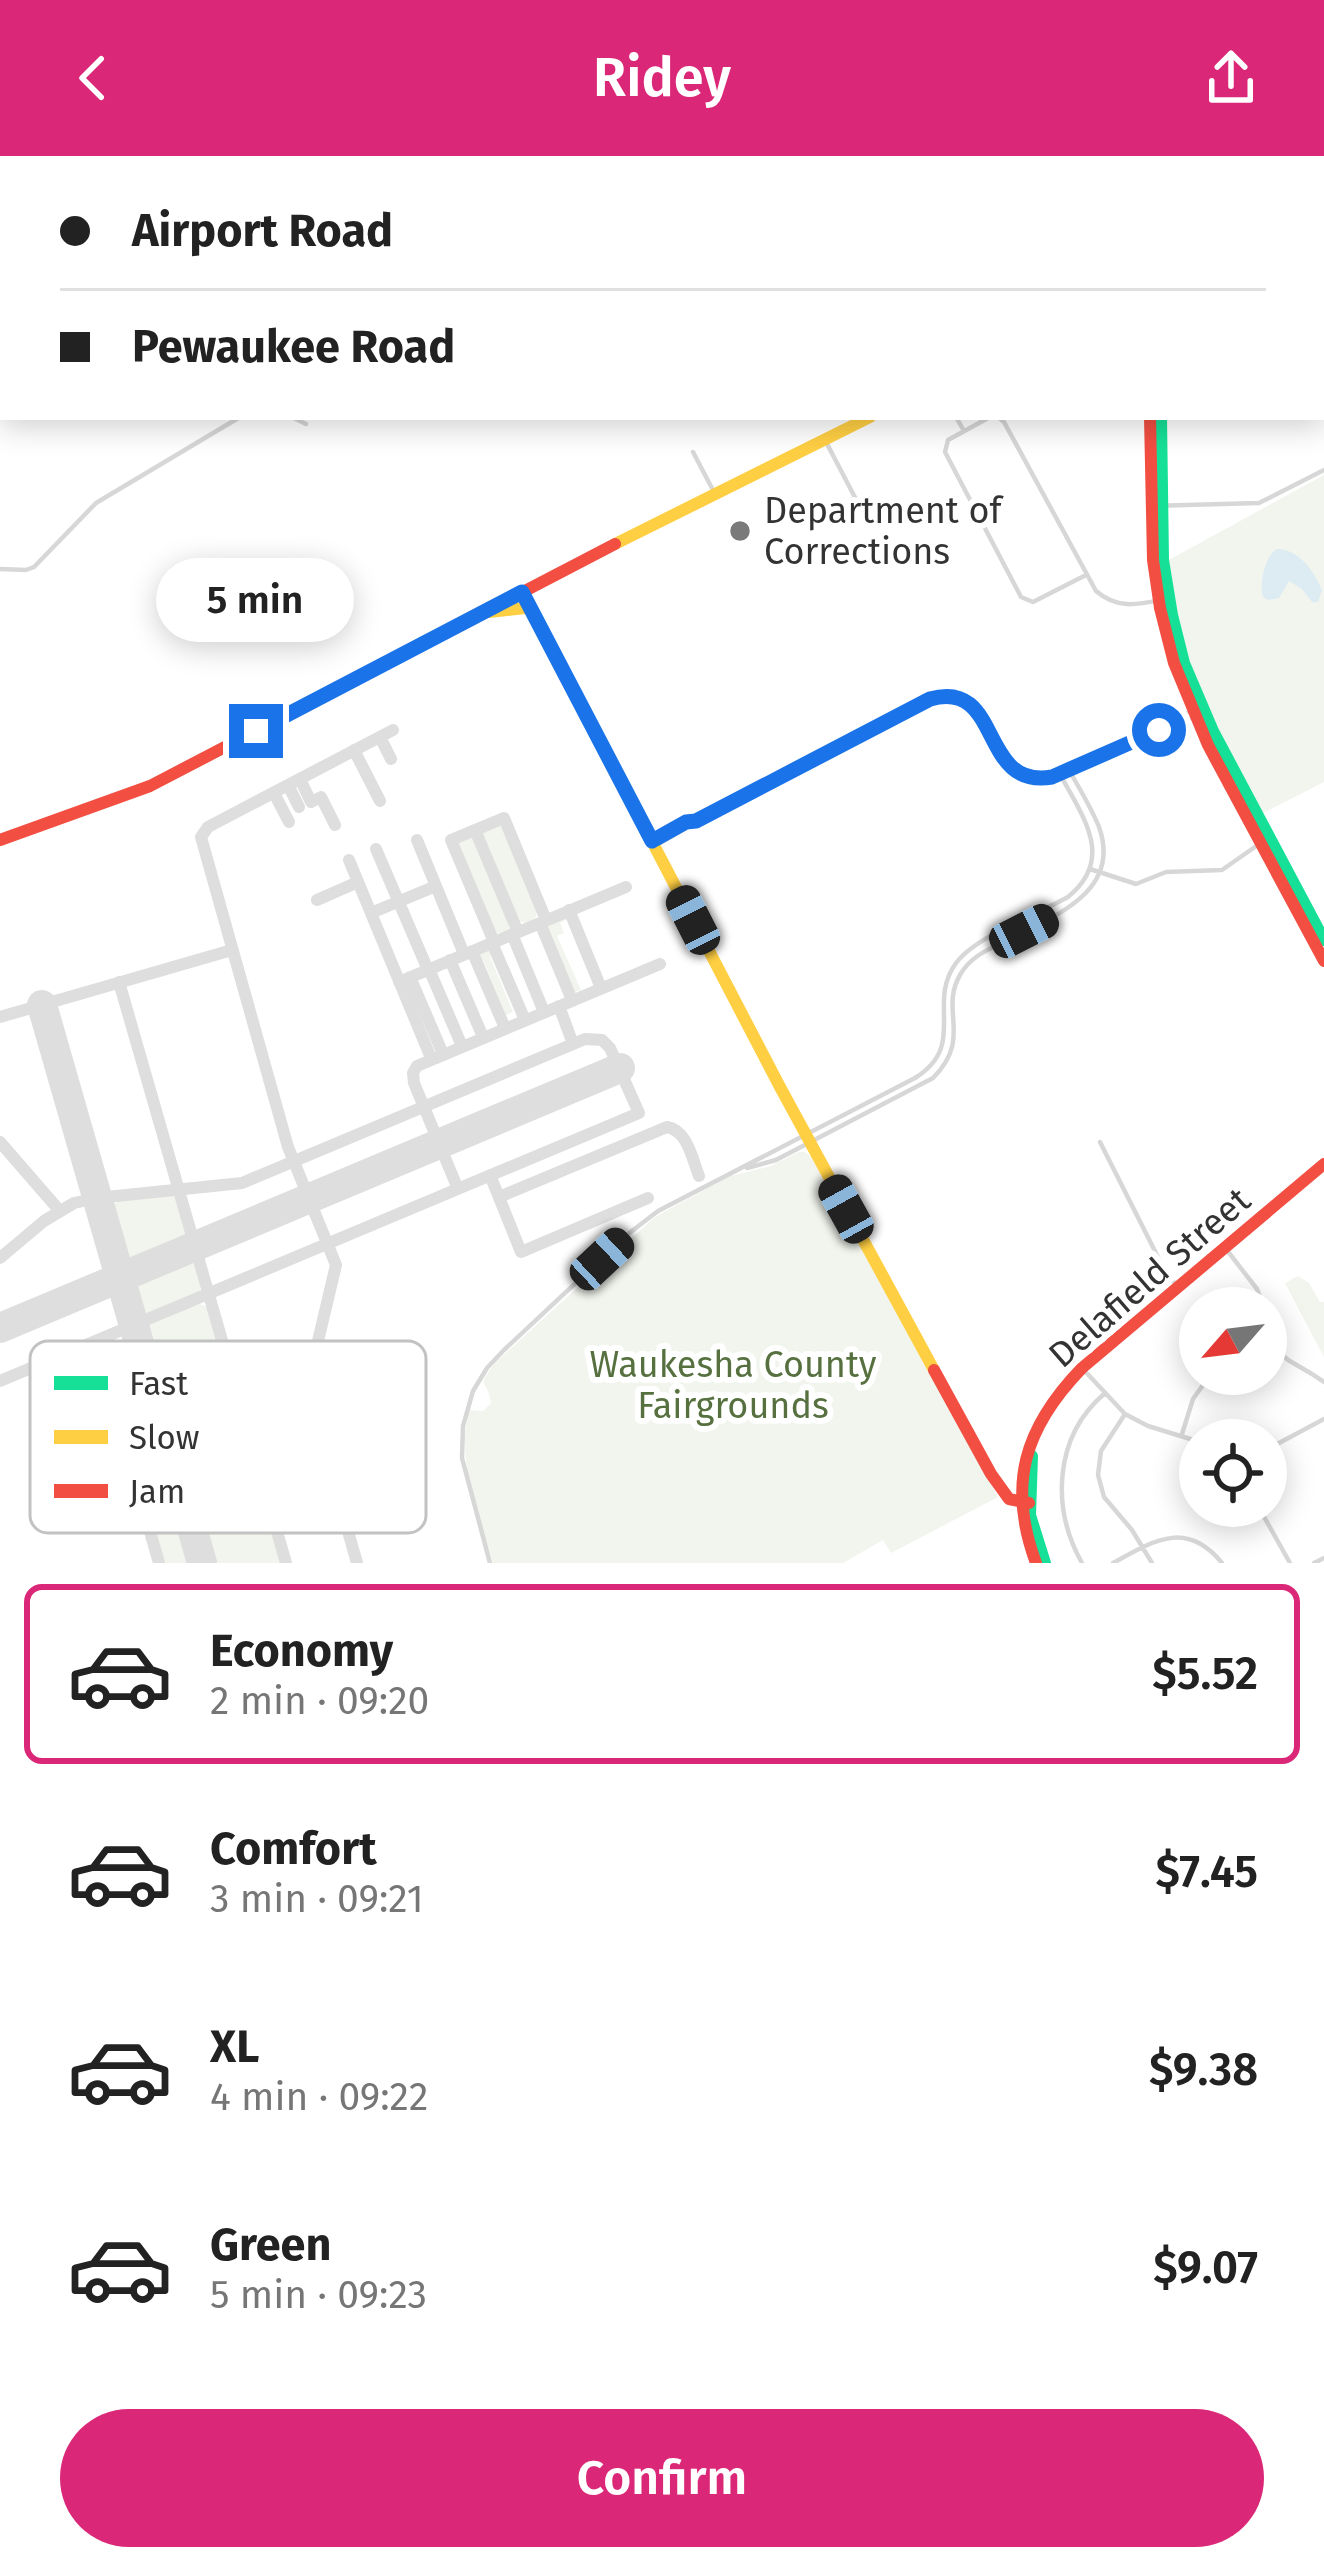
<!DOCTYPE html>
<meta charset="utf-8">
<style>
:root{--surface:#fff;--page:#f6f6f6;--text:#222;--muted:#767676;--line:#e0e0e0;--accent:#db2777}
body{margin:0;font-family:"Fira Sans",sans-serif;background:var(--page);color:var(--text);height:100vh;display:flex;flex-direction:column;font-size:45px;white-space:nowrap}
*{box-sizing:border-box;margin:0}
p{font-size:39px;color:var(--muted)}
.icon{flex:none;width:66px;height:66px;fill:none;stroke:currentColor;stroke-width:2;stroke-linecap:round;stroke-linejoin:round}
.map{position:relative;height:1407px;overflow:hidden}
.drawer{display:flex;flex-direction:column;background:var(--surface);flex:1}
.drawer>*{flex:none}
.hud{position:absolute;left:0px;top:0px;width:1326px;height:264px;box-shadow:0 6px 30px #0003;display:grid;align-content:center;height:264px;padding:0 60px;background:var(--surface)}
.needle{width:78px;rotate:242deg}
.buttons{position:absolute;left:1179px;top:1131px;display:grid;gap:24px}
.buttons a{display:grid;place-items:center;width:108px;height:108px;border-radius:50%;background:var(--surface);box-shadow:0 6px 30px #0003;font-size:60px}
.end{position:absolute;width:54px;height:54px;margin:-27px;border:15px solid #1a73e8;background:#fff;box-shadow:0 0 0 6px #fff}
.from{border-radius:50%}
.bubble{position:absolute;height:84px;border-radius:42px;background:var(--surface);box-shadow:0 6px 30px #0003;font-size:39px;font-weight:600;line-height:84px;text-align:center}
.car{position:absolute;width:36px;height:72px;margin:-36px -18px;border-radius:15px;box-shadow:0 0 9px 3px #0007;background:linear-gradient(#222 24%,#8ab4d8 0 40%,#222 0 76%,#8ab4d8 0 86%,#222 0)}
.hud b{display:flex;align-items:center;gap:42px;height:114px;font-size:45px}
.hud b+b{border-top:3px solid var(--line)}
.hud i{width:30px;height:30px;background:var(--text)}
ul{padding:21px 0 0;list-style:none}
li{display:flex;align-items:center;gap:36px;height:180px;margin:0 24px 18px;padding:0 36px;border:6px solid transparent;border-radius:18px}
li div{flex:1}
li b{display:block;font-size:45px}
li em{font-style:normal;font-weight:600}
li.active{border-color:var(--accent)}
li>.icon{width:108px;height:108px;stroke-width:1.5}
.button{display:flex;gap:24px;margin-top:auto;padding:24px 60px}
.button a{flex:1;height:138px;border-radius:72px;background:var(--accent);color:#fff;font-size:48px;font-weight:600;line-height:138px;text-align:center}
header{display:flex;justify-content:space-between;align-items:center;height:156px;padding:0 60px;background:var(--accent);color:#fff;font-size:54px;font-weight:600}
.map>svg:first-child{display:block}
.green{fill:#f1f5ed}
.water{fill:#ddebf3}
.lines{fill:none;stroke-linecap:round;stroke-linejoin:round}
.taxiway{stroke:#dedede;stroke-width:12}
.runway{stroke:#dedede;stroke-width:30}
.street{stroke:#d7d7d7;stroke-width:4.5}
.fast{stroke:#16e098;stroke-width:12}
.slow{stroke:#ffcf43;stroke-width:12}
.jam{stroke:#f24e42;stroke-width:12}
.route{stroke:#1a73e8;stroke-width:15}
.poi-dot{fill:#7a7a7a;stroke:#fff;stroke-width:4.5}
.labels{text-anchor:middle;stroke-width:12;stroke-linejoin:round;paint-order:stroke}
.poi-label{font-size:36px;fill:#333;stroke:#fff;text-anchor:start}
.street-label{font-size:36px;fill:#333;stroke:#fff}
.park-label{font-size:36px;fill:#56703f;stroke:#fff}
.key{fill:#fff;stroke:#c2c2c2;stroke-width:3}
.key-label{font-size:33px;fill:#333}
</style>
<header><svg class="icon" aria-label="back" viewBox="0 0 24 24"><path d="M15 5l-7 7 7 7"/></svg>Ridey<svg class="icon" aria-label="share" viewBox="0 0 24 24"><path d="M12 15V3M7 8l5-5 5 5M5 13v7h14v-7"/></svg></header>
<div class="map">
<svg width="1324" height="1407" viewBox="0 0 1324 1407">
<rect width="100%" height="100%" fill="#fff"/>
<!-- green -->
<path class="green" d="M1324,319V626L1261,658C1237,612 1207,565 1191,515C1179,479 1172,442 1167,405Z
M497,668L503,671L537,752L536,761C529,769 521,768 515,761L480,679L483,674Z
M470,679L476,682L510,763L508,774C502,779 496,779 491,772L456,689L459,684Z
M566,759L569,762L560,767L564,777L557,780L581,834L572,837L544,770Z
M487,792L493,795L490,801L513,856L506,859L483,804L477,802L478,796Z
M799,996H805L811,1001L998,1341L891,1397L883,1384L843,1407H493C478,1357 456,1306 469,1254L483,1255L491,1247C488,1222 474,1234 496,1206L655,1061L730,1020L771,1010Z
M162,1039L173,1040L178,1045L187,1083C173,1095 146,1106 129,1106L125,1101L112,1050L119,1044Z
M187,1103L193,1105C199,1113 204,1127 199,1137L150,1158L141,1155L135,1137L136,1126Z
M1298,1120L1309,1127L1320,1146H1324V1201L1285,1127Z
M197,1147L208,1151L250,1299L243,1308L195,1322L186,1315L146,1174L151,1166Z
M246,1316L252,1317L258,1323L282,1407H213L194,1341L195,1334L201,1329Z
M172,1337L192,1407H163L149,1358L155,1345Z"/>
<!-- water -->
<path class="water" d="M1277,393C1298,393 1313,413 1322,434L1318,446H1312L1302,433L1289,425L1279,442L1268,444L1263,441C1259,427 1265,400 1277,393Z"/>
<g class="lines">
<!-- taxiway -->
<path class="taxiway" d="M380,581L391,603
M354,594L380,645
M300,623L311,646L321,641L335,669
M288,629L299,651
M274,637L289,666
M475,674L518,776
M417,684L464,798
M376,693L428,814
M349,704L431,902
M317,744L358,726
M569,754L601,832
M371,757L436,730
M540,767L572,844
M512,778L544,856
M494,786L451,684L504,662L546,764
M492,787L525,864
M472,795L505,872
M450,804L483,881
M429,813L462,890
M410,821L443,898
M119,826L286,1407
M399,826L626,731
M559,850L573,888
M0,861L232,794
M0,986L59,1054
M490,1019L521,1096L648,1042
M458,1033L414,927L413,917L417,910L660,808
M499,1041L667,971C687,974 692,1002 699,1020
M0,1102L44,1065L74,1047L97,1042L242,1027L585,883L602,884L610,892L639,957L0,1225
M124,1285L159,1407
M291,1299L336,1109L288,991L201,681L208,671L393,574
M180,1331L319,1293L326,1298L357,1407"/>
<!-- runway -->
<path class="runway" d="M42,849L202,1407
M0,1172L620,912"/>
<!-- street -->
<path class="street" d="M1323,170H1324
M0,251L3,249
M292,261L306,268
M956,261L964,275
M990,261L948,284L945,296L1021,441L1033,446L1086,419
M998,261L1004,266L1096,435C1117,453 1136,449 1161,444
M825,284L860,351
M693,296L715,338
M1150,350L1259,347L1324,314
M0,413L26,414L34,411L96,347L240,261
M1159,574H1167L1197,559
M652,684L686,666L696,665
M655,690L729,647L937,541C1000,532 983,621 1037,623C1059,624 1134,584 1159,574L1164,567L1191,555
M1090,713L1136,728L1166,716L1222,714L1262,686
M1100,986L1166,1117L1179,1132
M747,1012L776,1004L933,922C973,882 939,855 960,819C970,801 987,794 1004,786C1049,762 1123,738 1099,671C1091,651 1079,632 1069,614
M1226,1093L1257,1133L1264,1152
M1266,1160C1282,1214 1284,1197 1324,1226
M1082,1212L1125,1258L1148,1270L1200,1286
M1125,1258L1101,1295L1098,1319L1104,1341L1132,1374L1152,1407
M1182,1278L1193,1243L1203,1229
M1266,1294L1324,1263
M1258,1350L1290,1407
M490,1407L462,1302L463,1270L473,1235L487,1212L504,1194L628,1078L658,1055L915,922C968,889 926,848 956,807C976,780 1038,758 1068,741C1116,702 1082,660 1060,618
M1082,1407C1051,1352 1054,1281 1104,1238
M1113,1407C1153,1385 1186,1363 1222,1407
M1314,1407L1324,1402"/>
<!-- fast -->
<path class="fast" d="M0,9H3
M1323,111H1324
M1161,261L1163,404L1172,459L1184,507L1213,575L1324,784
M1032,1300L1030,1359L1045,1407"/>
<!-- slow -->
<path class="slow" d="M1056,0L1057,3
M1156,0L1162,3
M1217,0L1223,3
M706,3L721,0
M1323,53L1324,54
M615,388L870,261
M522,436L780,931L934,1214
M489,456L525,452L533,455"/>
<!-- jam -->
<path class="jam" d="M1065,0V3
M1323,83L1324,84
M1150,261L1153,404L1160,452L1174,507L1208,589L1324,805
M0,684L150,630L615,388
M934,1214L991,1318L1009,1343L1029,1347
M1036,1407C1007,1329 1024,1272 1082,1212L1324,1008"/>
</g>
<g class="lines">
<!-- route -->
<path class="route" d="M256,575L522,436L652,685L686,666L696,665L930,543C1003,522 978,634 1052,621L1159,574"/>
</g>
<!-- markers -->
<circle class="poi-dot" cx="740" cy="375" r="12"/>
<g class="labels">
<!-- poi labels -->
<g class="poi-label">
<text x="764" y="367">Department of<tspan x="764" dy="41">Corrections</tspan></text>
</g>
<!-- street labels -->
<g class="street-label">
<text transform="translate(1149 1121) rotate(-41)" y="13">Delafield Street</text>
</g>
<!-- park labels -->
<g class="park-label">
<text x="733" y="1221">Waukesha County<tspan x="733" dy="41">Fairgrounds</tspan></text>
</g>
</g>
<!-- legend -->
<rect x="30" y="1185" width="396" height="192" rx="18" class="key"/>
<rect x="54" y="1220" width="54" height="14" fill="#16e098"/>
<rect x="54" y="1274" width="54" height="14" fill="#ffcf43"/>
<rect x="54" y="1328" width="54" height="14" fill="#f24e42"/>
<g class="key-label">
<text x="129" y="1239">Fast</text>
<text x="129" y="1293">Slow</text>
<text x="129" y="1347">Jam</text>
</g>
</svg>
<div class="buttons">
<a><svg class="needle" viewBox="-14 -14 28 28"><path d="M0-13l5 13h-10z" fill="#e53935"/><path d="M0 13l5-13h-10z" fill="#767676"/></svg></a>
<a><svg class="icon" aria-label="locate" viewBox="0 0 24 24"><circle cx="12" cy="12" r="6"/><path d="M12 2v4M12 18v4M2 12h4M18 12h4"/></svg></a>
</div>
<i class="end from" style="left:1159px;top:574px"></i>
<i class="end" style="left:256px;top:575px"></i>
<div class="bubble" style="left:156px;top:402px;width:198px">5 min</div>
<i class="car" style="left:693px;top:764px;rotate:333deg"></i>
<i class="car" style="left:1024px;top:775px;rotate:63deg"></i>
<i class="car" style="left:846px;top:1053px;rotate:331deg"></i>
<i class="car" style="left:602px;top:1103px;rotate:47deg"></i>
<div class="hud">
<b><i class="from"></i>Airport Road</b>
<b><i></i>Pewaukee Road</b>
</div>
</div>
<section class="drawer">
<ul>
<li class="active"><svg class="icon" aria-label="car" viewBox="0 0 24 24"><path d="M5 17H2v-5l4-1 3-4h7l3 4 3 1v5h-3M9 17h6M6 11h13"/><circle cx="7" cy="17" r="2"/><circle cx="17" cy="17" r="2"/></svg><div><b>Economy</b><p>2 min · 09:20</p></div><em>$5.52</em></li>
<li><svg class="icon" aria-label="car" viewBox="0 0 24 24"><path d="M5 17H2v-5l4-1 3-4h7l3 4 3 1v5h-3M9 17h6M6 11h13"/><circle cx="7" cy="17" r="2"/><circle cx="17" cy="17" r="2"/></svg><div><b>Comfort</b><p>3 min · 09:21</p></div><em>$7.45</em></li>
<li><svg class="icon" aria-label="car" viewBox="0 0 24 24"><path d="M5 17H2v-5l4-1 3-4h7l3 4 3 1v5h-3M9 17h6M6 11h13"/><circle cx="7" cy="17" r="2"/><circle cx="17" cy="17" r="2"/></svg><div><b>XL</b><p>4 min · 09:22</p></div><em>$9.38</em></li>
<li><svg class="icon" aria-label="car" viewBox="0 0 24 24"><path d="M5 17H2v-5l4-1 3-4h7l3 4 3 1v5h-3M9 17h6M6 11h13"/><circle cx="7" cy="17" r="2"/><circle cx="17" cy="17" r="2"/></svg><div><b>Green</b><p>5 min · 09:23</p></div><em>$9.07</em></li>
</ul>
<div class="button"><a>Confirm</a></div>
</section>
